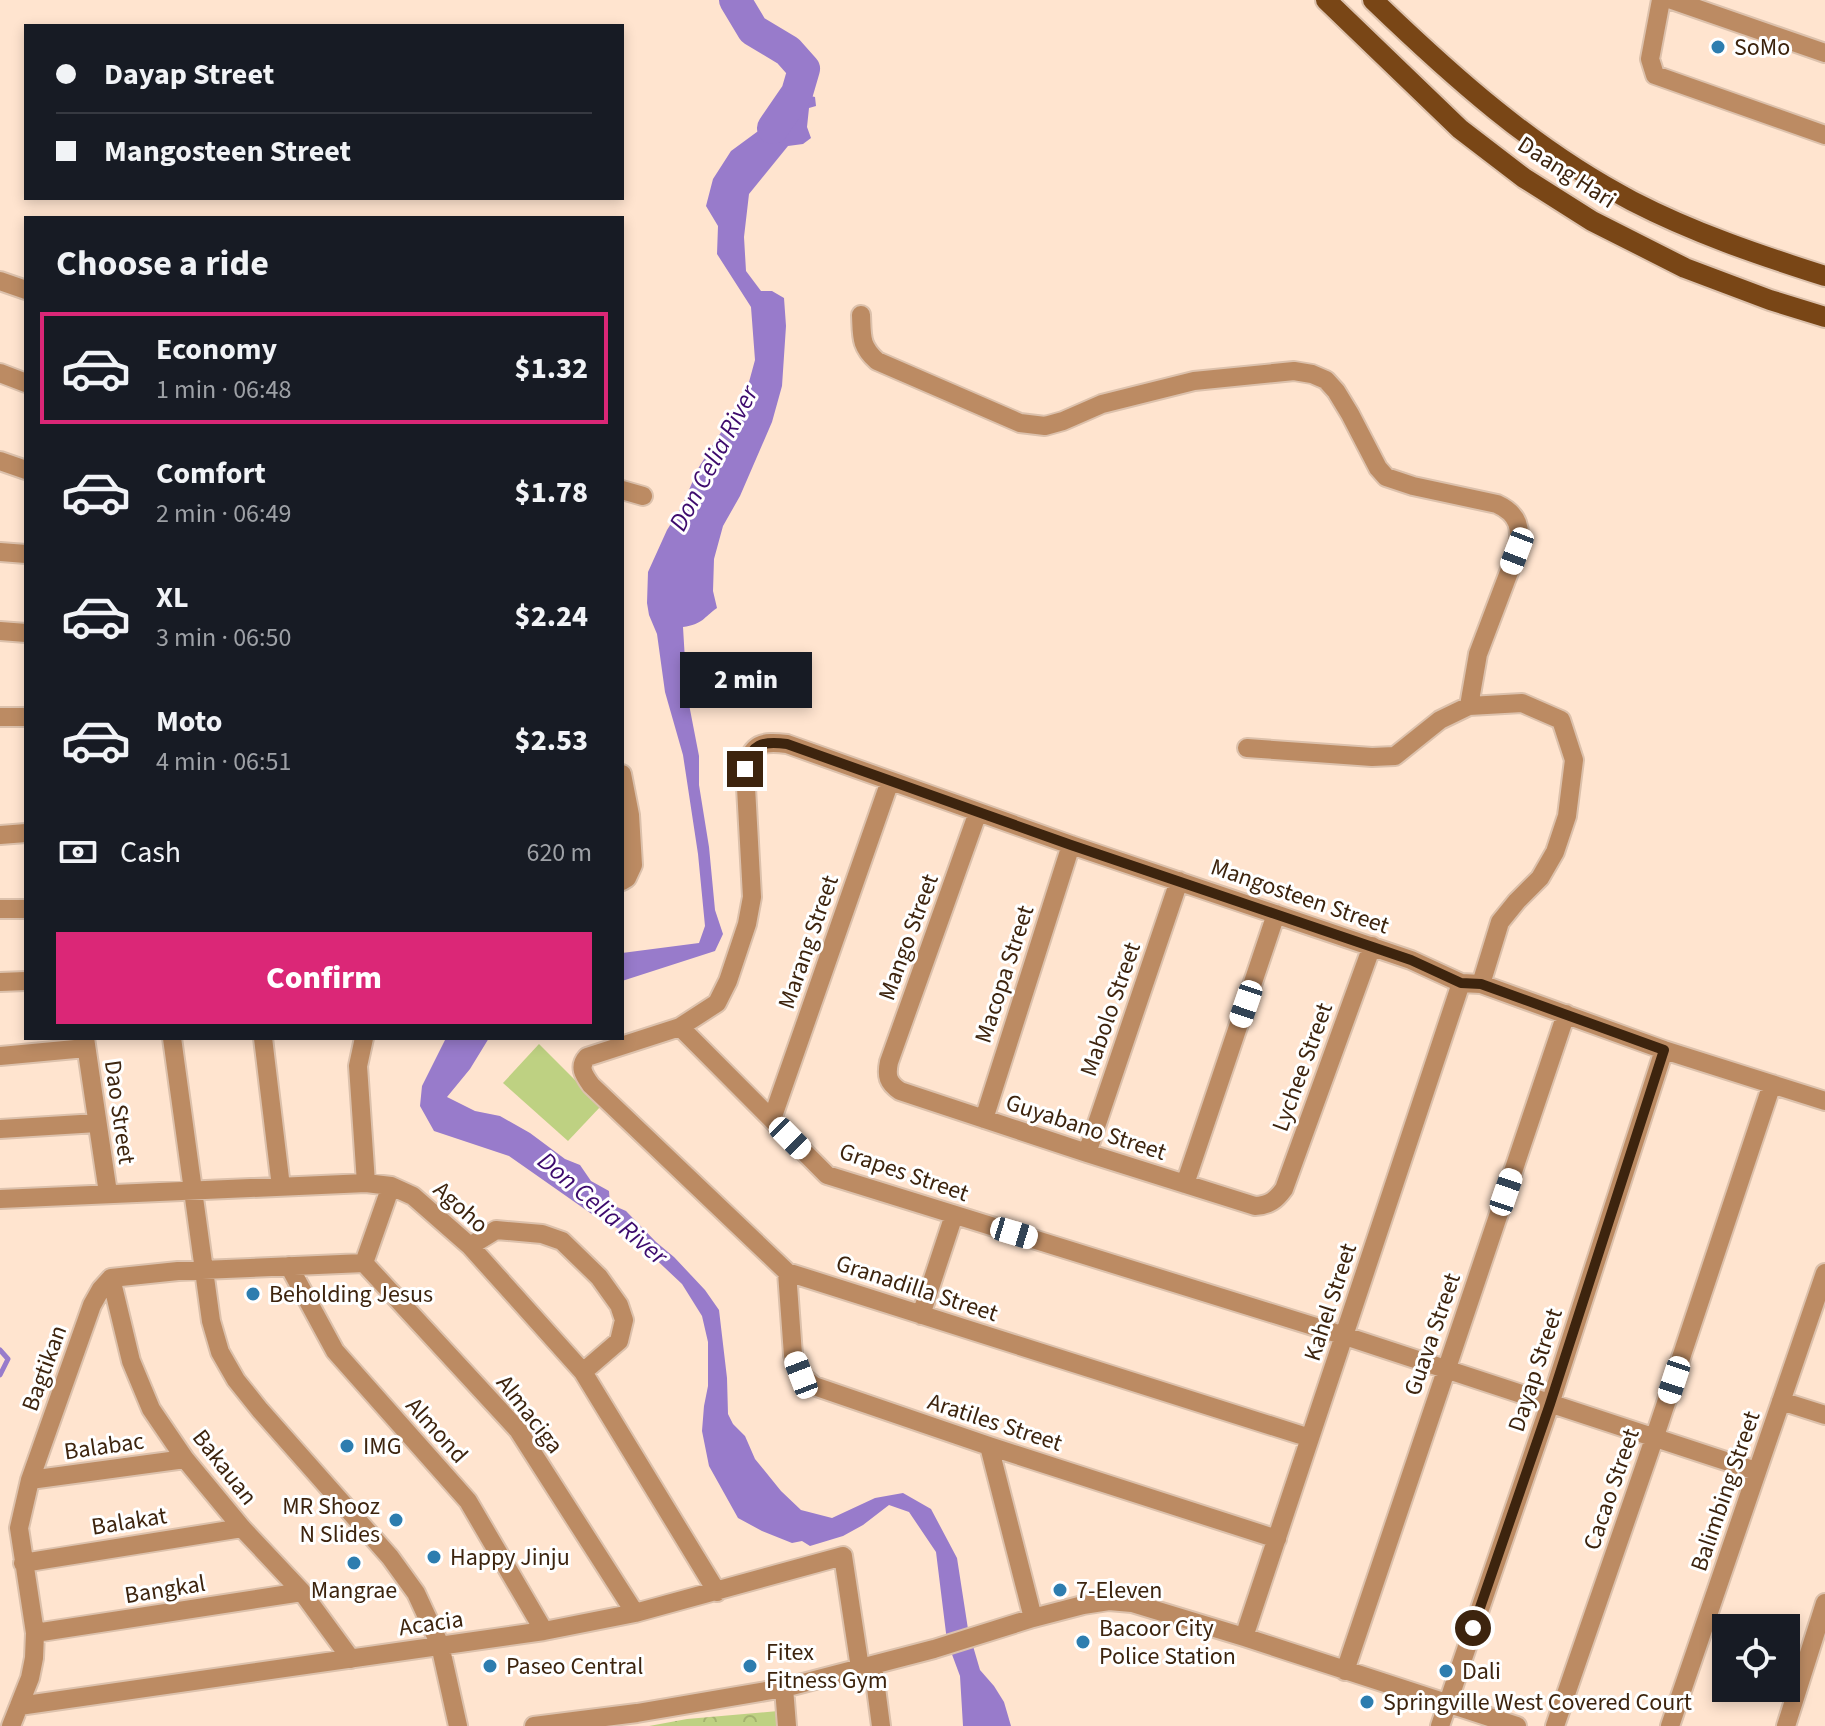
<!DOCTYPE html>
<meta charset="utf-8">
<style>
:root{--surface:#171b24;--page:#242831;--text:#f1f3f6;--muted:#9ea1a6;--line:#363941;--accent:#db2777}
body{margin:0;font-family:"Source Sans 3",sans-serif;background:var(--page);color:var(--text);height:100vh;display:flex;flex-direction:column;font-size:30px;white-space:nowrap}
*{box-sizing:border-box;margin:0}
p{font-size:26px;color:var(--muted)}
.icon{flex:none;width:44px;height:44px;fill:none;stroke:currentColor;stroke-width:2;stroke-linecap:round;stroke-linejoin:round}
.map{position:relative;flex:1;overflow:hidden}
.sheet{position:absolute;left:24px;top:216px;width:600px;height:824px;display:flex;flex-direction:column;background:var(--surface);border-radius:0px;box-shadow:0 4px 12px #0003}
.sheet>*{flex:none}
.guide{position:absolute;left:24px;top:24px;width:600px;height:176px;border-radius:0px;box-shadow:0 4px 12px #0003;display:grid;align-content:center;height:176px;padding:0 32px;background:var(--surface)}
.controls{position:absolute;left:1712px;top:1614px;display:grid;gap:16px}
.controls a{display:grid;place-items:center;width:88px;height:88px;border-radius:0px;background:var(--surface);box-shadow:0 4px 12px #0003;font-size:40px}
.end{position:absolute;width:36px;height:36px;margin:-18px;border:10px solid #3d240e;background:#fff;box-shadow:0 0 0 4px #fff}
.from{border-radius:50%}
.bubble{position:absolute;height:56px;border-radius:0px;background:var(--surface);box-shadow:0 4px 12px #0003;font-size:26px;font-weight:800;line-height:56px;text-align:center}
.car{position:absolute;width:24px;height:48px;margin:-24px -12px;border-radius:10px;box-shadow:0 0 6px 2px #0007;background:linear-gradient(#fff 24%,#345 0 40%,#fff 0 76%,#345 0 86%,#fff 0)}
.guide b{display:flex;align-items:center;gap:28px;height:76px;font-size:30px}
.guide b+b{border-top:2px solid var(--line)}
.guide i{width:20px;height:20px;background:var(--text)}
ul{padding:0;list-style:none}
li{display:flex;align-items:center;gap:24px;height:112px;margin:0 16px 12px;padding:0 16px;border:4px solid transparent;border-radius:0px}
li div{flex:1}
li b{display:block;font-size:30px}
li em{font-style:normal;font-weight:800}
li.active{border-color:var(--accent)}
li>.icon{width:72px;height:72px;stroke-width:1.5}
h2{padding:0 32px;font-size:36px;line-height:96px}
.pay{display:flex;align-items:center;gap:20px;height:88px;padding:0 32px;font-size:30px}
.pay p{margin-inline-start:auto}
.cta{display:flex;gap:16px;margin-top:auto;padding:16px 32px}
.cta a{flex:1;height:92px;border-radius:0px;background:var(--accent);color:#fff;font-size:32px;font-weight:800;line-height:92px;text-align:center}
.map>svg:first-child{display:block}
.grass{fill:#bed182}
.park{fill:url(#park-crowns)}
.water{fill:#987bcb}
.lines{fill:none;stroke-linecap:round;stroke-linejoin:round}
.stream{stroke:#987bcb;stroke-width:5}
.river{stroke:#987bcb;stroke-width:32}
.minor-casing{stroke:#dcc1ac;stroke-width:22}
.major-casing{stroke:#dcc1ac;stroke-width:24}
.minor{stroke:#bc8b63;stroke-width:18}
.major{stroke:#794616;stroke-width:20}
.route{stroke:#3d240e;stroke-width:10}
.poi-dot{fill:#2d7daf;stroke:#fff;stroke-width:3}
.labels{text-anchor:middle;stroke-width:6;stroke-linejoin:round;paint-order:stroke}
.poi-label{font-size:24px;fill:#3d240e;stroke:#fff;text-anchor:start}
.street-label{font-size:24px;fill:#3d240e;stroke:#fff}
.water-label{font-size:26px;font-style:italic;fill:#3d0a6d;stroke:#fff}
</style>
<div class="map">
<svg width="1825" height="1726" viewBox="0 0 1825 1726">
<defs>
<pattern id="park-crowns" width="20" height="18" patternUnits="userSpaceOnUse" patternTransform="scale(2)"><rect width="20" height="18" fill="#bed182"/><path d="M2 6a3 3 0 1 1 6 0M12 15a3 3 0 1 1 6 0" fill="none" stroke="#a4b36f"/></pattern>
</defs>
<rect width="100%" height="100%" fill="#ffe4cf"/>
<!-- grass -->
<path class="grass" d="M539,1044L601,1106L568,1141L503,1083Z"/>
<!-- park -->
<path class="park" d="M778,1711L780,1726H649L687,1719Z"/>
<!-- water -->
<path class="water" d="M797,93L815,97L816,106L809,108L807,127L811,138L803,144L788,146L749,194L744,237L746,271L761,291H772L784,298L786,326L782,386L772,422L740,496L723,526L714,559L713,591L717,608C703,618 703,624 683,627L687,694L699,756V785L709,847L715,910L723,934L715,951L622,981V953L699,943L705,926L698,854L683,755L665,692L657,634L649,615L647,603L648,572L667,530L682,506L699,467L732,415L749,382L755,360L751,307L717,254L718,226L706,206L713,179L731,151L780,115L786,98Z
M446,1038H489L470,1069L447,1097L475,1111L500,1116L530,1133L565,1159L580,1165L591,1181L609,1191L610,1204L626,1211L656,1242L674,1257L705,1290L719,1310L727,1378L728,1414L733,1424L745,1436L755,1459L781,1491L801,1510L832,1518L875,1498L903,1493L931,1509L957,1558L968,1629L980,1670L994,1686L1004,1702L1011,1726H963L960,1676L947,1641L936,1552L909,1512L889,1505L863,1525L843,1536L810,1546L802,1541L792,1543L762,1531L738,1518L709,1466L702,1431L704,1406L708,1386V1342L702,1316L682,1284L630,1235L596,1217L509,1156L434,1131L420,1106L422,1086Z"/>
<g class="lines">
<!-- stream -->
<path class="stream" d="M0,1350L8,1359L0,1375"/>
<!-- river -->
<path class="river" d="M735,0L753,30L788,51L804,69L797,93L773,128"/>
<defs>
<path id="minor" d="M1661,0L1650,59L1655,75L1825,135
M1672,0L1825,53
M0,281L26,290
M861,315C862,336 860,346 877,361L1020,423L1045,426L1063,421L1102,404L1194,381L1294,371L1312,374L1326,380L1336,391L1350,414L1378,468L1386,477L1413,486L1497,504C1519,514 1522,529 1517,551L1478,654L1469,706
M0,373L26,383
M0,461L26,470
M622,490L643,496
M0,552L26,554
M0,631L26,633
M0,717H26
M1247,748L1372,757L1395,756L1440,720L1469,706L1522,703L1561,720L1574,760L1567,816L1555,852L1540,878L1517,901L1500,922L1481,984
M622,774L630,815L633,865L627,878L622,881
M978,812L889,1062C886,1076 888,1083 900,1091L1087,1153L1255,1206C1270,1205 1276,1200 1284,1189L1372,946
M0,835L26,833
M0,909H26
M0,982L26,981
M680,1027L827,1175L1345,1336L1756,1471
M85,1038L108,1193
M172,1038L211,1321L220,1352L236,1380L260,1410L390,1557L416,1593L440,1645L458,1726
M263,1038L281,1187
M364,1038L358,1066L366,1183
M0,1056L86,1048
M772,1119L890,781
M984,1119L1071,845
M0,1129L97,1123
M1087,1153L1179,881
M1185,1184L1276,914
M0,1199L366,1183L391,1186L413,1196L470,1246L583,1372L717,1592
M470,1246L496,1230L542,1234L562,1241L599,1277L619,1305L624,1320L619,1341L583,1372
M364,1263L518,1430L635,1613
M364,1263L391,1186
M289,1266L335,1351L468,1501L544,1631
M787,1272L793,1355L801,1375L814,1386L989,1446L1277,1539
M111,1278L131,1361L151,1409L185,1459L242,1528L302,1592L351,1659
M921,1315L954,1215
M1781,1401L1825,1415
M1310,1438L787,1272L591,1085C584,1075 578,1067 587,1057L680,1027L717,1003L728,981L747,924L752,897L745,769C752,743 762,741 787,744L1071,845L1411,960L1461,983L1481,984L1664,1050L1825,1101
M989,1446L1033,1618
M30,1480L185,1459
M23,1563L242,1528
M35,1633L302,1592
M1244,1637L1461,983
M873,1665L881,1726
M1345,1671L1566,1014
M784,1688L787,1726
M19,1706L544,1631L635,1613L843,1556L860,1668
M11,1726L30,1678L34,1658L35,1633L19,1528L30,1480L92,1305L101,1289L111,1278L178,1271L364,1263
M534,1726L637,1713L784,1688L934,1649L1033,1618L1083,1605L1109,1601L1132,1603L1244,1637L1517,1726
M1440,1726L1550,1404L1664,1050
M1555,1726L1654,1439L1772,1084
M1670,1726L1825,1273
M1786,1726L1825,1603"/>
<path id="major" d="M1326,0L1460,129L1524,178L1592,221L1685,268L1770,300L1825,317
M1373,0C1452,76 1534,150 1632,201C1694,233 1759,255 1825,276"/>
</defs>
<!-- minor casing -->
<use href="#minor" class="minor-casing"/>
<!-- major casing -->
<use href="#major" class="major-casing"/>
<!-- minor -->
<use href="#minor" class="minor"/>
<!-- major -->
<use href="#major" class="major"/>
</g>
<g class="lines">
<!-- route -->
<path class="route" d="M745,769C751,743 762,741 787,744L1071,845L1411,960L1461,983L1481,984L1664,1050L1550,1404L1473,1628"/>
</g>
<!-- markers -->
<g class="poi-dot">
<circle cx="1718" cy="47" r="8"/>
<circle cx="253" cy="1294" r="8"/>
<circle cx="347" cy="1446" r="8"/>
<circle cx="396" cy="1520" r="8"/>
<circle cx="434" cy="1557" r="8"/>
<circle cx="354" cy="1563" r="8"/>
<circle cx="1060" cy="1590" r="8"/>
<circle cx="1083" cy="1642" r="8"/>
<circle cx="490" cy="1666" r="8"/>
<circle cx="750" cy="1666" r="8"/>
<circle cx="1446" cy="1671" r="8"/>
<circle cx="1367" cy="1702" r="8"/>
</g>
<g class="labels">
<!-- poi labels -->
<g class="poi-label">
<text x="1734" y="55">SoMo</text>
<text x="269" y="1302">Beholding Jesus</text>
<text x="363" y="1454">IMG</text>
<text x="380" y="1514" text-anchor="end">MR Shooz<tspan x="380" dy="28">N Slides</tspan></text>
<text x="450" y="1565">Happy Jinju</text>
<text x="354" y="1598" text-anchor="middle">Mangrae</text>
<text x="1076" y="1598">7-Eleven</text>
<text x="1099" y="1636">Bacoor City<tspan x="1099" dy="28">Police Station</tspan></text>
<text x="766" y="1660">Fitex<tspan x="766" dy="28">Fitness Gym</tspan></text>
<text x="506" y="1674">Paseo Central</text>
<text x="1462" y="1679">Dali</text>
<text x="1383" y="1710">Springville West Covered Court</text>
</g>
<!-- street labels -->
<g class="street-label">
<text transform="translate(1567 172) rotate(33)" y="8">Daang Hari</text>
<text transform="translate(1300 896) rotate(19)" y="8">Mangosteen Street</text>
<text transform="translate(908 937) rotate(-70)" y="8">Mango Street</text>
<text transform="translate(808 942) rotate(-71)" y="8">Marang Street</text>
<text transform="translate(1004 974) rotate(-72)" y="8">Macopa Street</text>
<text transform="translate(1110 1009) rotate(-71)" y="8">Mabolo Street</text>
<text transform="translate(1302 1067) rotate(-70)" y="8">Lychee Street</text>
<text transform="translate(120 1112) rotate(82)" y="8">Dao Street</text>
<text transform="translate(1086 1127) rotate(18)" y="8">Guyabano Street</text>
<text transform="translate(904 1172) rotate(19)" y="8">Grapes Street</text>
<text transform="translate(461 1207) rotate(42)" y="8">Agoho</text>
<text transform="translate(917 1288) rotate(18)" y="8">Granadilla Street</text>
<text transform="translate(1330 1302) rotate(-72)" y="8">Kahel Street</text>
<text transform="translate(1432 1334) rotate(-71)" y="8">Guava Street</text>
<text transform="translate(44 1368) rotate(-70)" y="8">Bagtikan</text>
<text transform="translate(1535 1370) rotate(-72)" y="8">Dayap Street</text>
<text transform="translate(530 1414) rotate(52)" y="8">Almaciga</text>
<text transform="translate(995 1422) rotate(18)" y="8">Aratiles Street</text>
<text transform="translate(437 1430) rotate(48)" y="8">Almond</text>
<text transform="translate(104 1446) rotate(-8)" y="8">Balabac</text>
<text transform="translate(225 1467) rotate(52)" y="8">Bakauan</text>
<text transform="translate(1611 1489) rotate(-71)" y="8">Cacao Street</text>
<text transform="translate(1725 1491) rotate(-71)" y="8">Balimbing Street</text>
<text transform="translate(129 1521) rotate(-9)" y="8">Balakat</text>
<text transform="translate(165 1589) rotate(-9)" y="8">Bangkal</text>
<text transform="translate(431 1623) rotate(-8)" y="8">Acacia</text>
</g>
<!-- water labels -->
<g class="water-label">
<text transform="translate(713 458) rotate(-62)" y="9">Don Celia River</text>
<text transform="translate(603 1208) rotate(40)" y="9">Don Celia River</text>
</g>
</g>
</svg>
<div class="controls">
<a><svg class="icon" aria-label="locate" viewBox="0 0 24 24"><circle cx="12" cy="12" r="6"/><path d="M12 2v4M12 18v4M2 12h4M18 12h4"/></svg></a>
</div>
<i class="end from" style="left:1473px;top:1628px"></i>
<i class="end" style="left:745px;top:769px"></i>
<div class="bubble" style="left:680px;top:652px;width:132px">2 min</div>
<i class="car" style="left:1517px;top:551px;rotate:201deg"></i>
<i class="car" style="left:1246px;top:1004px;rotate:199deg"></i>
<i class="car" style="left:790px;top:1138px;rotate:135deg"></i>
<i class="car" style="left:1506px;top:1192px;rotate:19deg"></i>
<i class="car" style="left:1014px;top:1233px;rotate:107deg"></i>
<i class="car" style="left:801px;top:1375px;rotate:339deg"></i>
<i class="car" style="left:1674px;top:1380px;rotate:198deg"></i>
<div class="guide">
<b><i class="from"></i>Dayap Street</b>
<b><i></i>Mangosteen Street</b>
</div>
<section class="sheet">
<h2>Choose a ride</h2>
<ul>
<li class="active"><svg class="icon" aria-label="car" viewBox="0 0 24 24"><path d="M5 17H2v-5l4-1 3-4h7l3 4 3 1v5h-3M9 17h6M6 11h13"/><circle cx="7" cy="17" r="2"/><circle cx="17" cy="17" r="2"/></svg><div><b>Economy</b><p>1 min · 06:48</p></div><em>$1.32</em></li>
<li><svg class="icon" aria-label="car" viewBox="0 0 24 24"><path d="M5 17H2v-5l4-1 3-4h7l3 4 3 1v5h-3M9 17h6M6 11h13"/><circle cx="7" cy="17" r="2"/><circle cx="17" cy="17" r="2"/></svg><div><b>Comfort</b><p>2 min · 06:49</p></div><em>$1.78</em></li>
<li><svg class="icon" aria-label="car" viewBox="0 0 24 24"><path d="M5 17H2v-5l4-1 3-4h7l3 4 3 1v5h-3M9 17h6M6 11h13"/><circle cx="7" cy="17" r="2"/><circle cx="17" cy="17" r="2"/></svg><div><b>XL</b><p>3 min · 06:50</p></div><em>$2.24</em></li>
<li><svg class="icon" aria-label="car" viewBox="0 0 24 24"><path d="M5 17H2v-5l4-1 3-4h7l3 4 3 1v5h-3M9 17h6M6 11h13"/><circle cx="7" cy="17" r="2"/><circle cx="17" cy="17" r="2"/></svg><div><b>Moto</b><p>4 min · 06:51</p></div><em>$2.53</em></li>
</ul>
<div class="pay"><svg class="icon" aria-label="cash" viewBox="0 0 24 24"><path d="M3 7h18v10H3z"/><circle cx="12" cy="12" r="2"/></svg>Cash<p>620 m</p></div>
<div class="cta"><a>Confirm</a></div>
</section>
</div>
